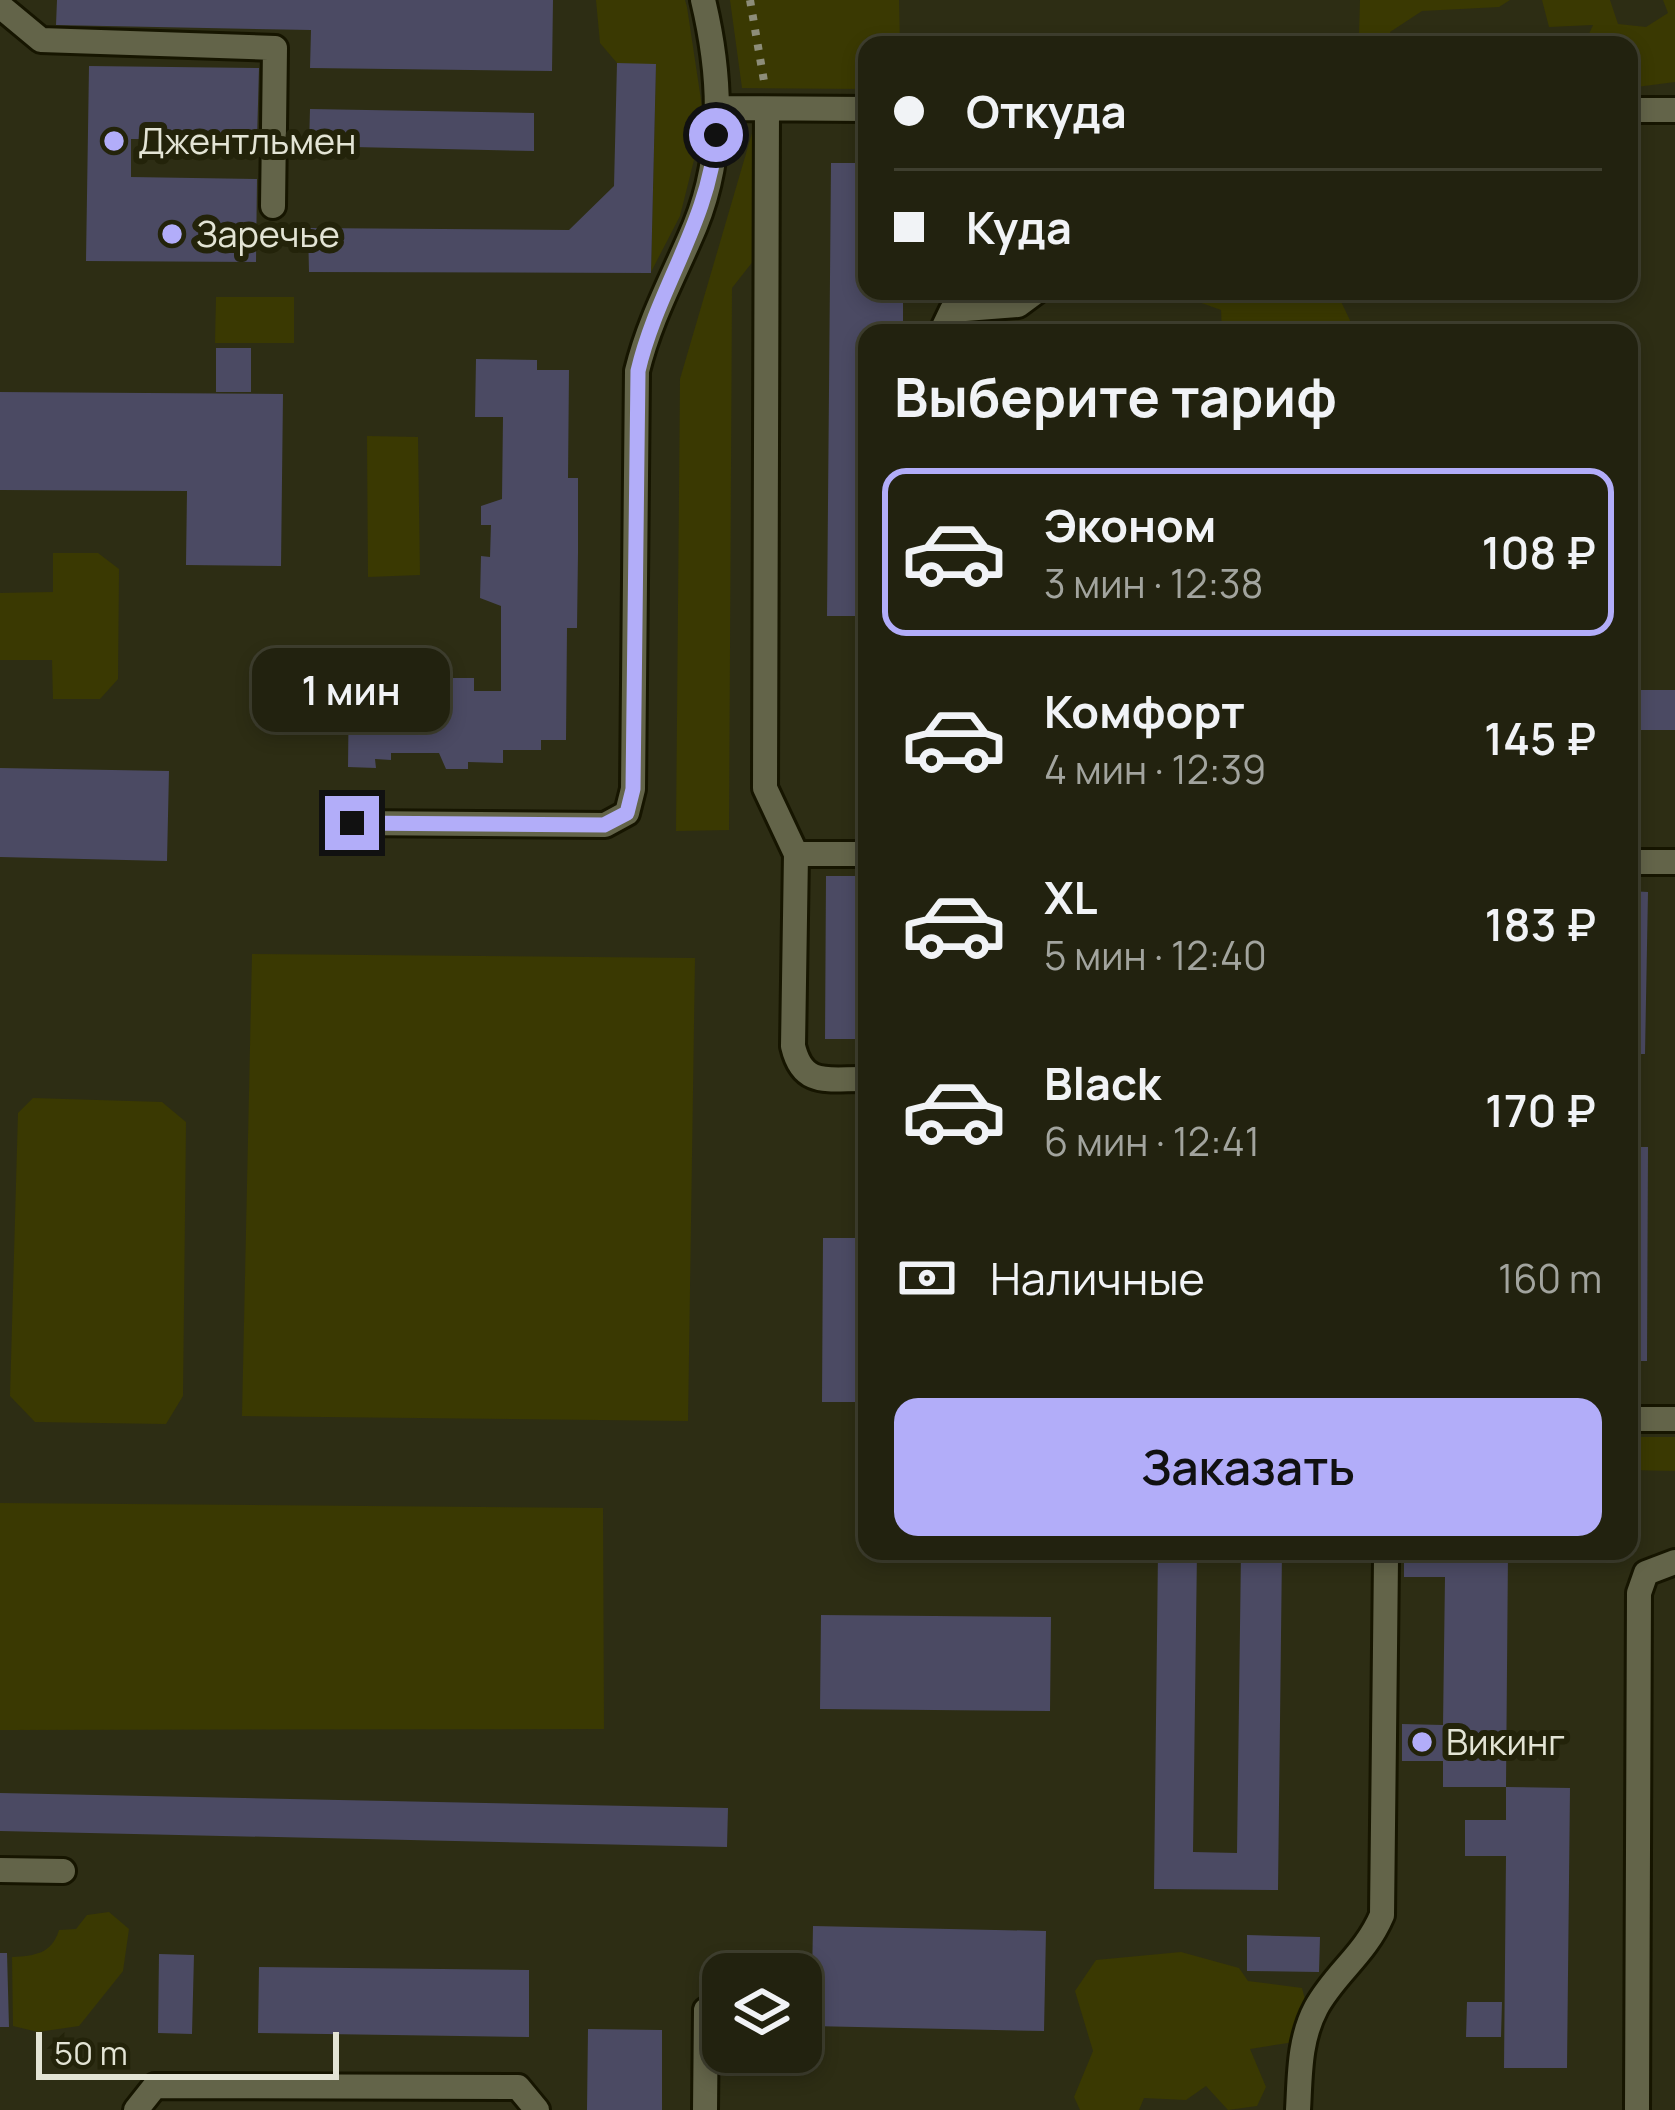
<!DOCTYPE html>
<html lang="ru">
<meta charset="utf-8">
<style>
:root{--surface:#22220f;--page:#2e2f1d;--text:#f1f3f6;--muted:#a2a49e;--line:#3f3f2f;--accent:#b2adf9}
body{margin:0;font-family:Manrope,sans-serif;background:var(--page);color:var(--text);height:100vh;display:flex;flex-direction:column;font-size:45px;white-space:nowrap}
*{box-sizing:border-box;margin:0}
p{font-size:39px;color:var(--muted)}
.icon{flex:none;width:66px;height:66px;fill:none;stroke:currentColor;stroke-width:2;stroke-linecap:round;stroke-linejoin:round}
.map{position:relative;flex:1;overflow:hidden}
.sheet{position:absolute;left:858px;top:324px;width:780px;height:1236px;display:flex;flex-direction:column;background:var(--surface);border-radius:24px;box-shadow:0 6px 18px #0003,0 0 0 3px var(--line)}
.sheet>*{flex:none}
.guide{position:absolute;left:858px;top:36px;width:780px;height:264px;border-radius:24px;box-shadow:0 6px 18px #0003,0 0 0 3px var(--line);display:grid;align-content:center;height:264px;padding:0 36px;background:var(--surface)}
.controls{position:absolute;left:702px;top:1953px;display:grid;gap:24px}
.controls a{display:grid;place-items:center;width:120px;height:120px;border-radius:24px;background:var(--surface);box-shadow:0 6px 18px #0003,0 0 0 3px var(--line);font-size:60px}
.scale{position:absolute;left:36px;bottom:30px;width:303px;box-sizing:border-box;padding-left:12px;border:6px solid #e3e4d5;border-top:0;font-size:33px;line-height:42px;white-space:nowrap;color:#e3e4d5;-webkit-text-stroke:9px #23230a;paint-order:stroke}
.end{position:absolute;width:54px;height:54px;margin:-27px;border:15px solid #b2adf9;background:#111;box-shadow:0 0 0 6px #111}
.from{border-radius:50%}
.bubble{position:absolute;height:84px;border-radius:24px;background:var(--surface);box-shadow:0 6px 18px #0003,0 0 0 3px var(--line);font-size:39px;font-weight:600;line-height:84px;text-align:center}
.guide b{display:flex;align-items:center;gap:42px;height:114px;font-size:45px}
.guide b+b{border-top:3px solid var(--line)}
.guide i{width:30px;height:30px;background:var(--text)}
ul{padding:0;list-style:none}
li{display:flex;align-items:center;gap:36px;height:168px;margin:0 24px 18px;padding:0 12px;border:6px solid transparent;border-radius:24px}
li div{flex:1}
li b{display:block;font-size:45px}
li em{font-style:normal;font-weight:600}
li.selected{border-color:var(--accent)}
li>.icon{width:108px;height:108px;stroke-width:1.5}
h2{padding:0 36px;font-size:54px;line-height:144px}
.pay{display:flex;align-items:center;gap:30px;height:132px;padding:0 36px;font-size:45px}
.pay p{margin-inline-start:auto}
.button{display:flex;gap:24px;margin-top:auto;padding:24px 36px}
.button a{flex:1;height:138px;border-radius:24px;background:var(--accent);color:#111;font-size:48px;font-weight:600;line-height:138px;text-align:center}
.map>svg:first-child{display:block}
.green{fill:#3a3902}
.building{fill:#4b4a63}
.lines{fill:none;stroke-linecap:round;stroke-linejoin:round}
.lane-casing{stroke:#161500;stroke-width:30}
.path{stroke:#8d8d79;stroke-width:8;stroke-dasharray:6 9;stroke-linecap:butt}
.lane{stroke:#636449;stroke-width:24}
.route{stroke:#b2adf9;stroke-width:15}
.poi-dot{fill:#b2adf9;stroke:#23230a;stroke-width:4.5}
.labels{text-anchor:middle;stroke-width:12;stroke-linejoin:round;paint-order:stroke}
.poi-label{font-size:36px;fill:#e3e4d5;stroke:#23230a;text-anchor:start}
</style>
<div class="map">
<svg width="1675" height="2110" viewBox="0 0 1675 2110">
<rect width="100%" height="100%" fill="#2d2d14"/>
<!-- green -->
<path class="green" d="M596,0H685L687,7L704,120L680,216L651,272L656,65L617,63L600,43Z
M730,0H899L900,45H867V89L742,88Z
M1360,0H1510L1499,7L1422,11L1390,32L1394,45H1351L1359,34Z
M1542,0H1610L1618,24L1646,27L1668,13L1663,0H1675V82L1629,88V45H1584L1593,25L1549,27Z
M752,133L754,260L732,288L729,830L676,831L680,379Z
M1168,291H1336L1356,333H1222L1221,310Z
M216,297H294V343H215Z
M367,436L418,437L420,575L368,577Z
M53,553H98L119,569L118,679L100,699H53L52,660H0V593L53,592Z
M252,954L695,958L688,1421L242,1416Z
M33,1098L162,1102L186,1122L183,1396L166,1424L35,1422L10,1396L18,1113Z
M1629,1437H1675V1471L1629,1470Z
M0,1503L603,1508L604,1729L0,1730Z
M109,1912L129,1929L123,1971L79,2026L38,2032L13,2026L12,1957C34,1956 52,1954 59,1930L76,1929L87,1915Z
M1181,1952L1239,1968L1248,1981L1302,1988L1308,2011L1294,2042L1250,2049L1266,2087L1257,2106L1228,2110L1206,2086L1186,2100L1144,2098L1139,2110H1080L1074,2097L1093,2051L1075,1991L1096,1960Z"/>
<!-- building -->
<path class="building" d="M57,0H553L552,71L310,68L311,30L56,25Z
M617,63L656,64L651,273L309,272L308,228L569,230L614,186Z
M89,66L259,68L257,140L131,139V177L257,179L256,262L86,261Z
M310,109L534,113V151L309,146Z
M831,163H867V291H903V333H867V616H827Z
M216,348H251V392H216Z
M476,359L537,360V370H569L568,478H578V553L577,628H567L566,740H541V750H503V763L468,762V769H446L439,753H391V760L375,759L376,768L348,767L349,677L430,671V678H474V691H501V606L480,598L481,556L490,557L491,525H481V506L502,499L503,417H475Z
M0,392L283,394L281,566L186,565L187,491L0,490Z
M1629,581H1640L1638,690H1675V730H1629Z
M0,768L169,771L167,861L0,857Z
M826,876H867V1039H825Z
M1629,891L1648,892L1645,1054H1629Z
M1629,1147H1648L1647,1361H1629Z
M823,1238H867V1402H822Z
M1158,1551H1197L1193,1852L1237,1853L1241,1551H1282L1278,1890L1154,1889Z
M1404,1551H1508L1506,1787L1570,1788L1567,2068H1504L1506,1856H1465V1820H1506V1787H1443V1761H1402V1724L1443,1725L1445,1577H1404Z
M821,1615L1051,1617L1050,1711L820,1709Z
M0,1793L728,1808L727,1847L0,1831Z
M813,1926L1046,1931L1044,2031L811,2026Z
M1247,1935L1320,1937L1319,1972L1247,1971Z
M0,1953H7L9,2027H0Z
M159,1954L194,1955L192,2034L158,2033Z
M259,1967L529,1970V2037L258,2033Z
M1467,2002H1502L1501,2037H1466Z
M588,2029L662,2030V2110H587Z"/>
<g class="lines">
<defs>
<path id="lane" d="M0,6L41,40L275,48L273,206
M719,108L867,109
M767,109L765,788L796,854
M1629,110H1675
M941,333L952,310L1018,305L1037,291
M352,823L605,825L627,813L633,789L637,371C650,318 674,276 695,226C725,153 721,75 703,0
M867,854H796L793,1046C803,1089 830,1078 867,1079
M1629,862H1675
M1629,1419H1675
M0,1870L63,1871
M136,2110L155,2086L518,2087L537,2110
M705,2110L706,2010
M1298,2110C1300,2075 1299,2040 1316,2008C1335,1973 1365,1955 1382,1915L1386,1559
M1637,2110L1639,1593L1646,1573L1675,1562"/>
</defs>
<!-- lane casing -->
<use href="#lane" class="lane-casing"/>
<!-- path -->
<path class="path" d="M750,0L764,81"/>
<!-- lane -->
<use href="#lane" class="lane"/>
</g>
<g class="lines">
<!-- route -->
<path class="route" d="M352,823L604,825L627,813L633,789L638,371C657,289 710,220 716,135"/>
</g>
<!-- markers -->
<g class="poi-dot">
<circle cx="114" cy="141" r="12"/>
<circle cx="172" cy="234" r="12"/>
<circle cx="1422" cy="1742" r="12"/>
</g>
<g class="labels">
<!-- poi labels -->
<g class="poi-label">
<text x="138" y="154">Джентльмен</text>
<text x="196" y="247">Заречье</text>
<text x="1446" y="1755">Викинг</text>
</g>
</g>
</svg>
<div class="controls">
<a><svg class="icon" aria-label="layers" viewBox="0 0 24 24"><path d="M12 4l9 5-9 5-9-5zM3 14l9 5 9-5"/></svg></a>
</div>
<div class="scale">50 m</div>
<i class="end from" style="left:716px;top:135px"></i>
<i class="end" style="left:352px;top:823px"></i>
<div class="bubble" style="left:252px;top:648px;width:198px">1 мин</div>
<div class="guide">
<b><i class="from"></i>Откуда</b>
<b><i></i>Куда</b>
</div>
<section class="sheet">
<h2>Выберите тариф</h2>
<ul>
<li class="selected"><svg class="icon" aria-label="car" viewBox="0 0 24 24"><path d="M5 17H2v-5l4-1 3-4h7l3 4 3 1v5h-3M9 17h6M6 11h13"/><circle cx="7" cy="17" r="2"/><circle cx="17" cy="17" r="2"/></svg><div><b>Эконом</b><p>3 мин · 12:38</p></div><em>108 ₽</em></li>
<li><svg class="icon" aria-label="car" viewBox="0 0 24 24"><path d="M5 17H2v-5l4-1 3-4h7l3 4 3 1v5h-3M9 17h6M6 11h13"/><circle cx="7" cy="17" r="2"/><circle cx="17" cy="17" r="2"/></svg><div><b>Комфорт</b><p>4 мин · 12:39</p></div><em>145 ₽</em></li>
<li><svg class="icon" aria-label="car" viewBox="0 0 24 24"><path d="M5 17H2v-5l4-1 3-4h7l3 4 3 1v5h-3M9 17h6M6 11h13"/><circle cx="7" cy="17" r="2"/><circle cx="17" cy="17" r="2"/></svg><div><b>XL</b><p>5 мин · 12:40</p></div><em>183 ₽</em></li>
<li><svg class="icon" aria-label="car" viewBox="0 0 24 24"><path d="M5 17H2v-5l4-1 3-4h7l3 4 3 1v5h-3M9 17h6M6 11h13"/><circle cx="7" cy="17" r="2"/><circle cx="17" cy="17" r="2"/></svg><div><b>Black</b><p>6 мин · 12:41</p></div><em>170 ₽</em></li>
</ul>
<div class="pay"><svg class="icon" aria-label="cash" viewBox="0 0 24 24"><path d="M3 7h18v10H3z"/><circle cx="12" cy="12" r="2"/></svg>Наличные<p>160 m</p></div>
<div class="button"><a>Заказать</a></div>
</section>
</div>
